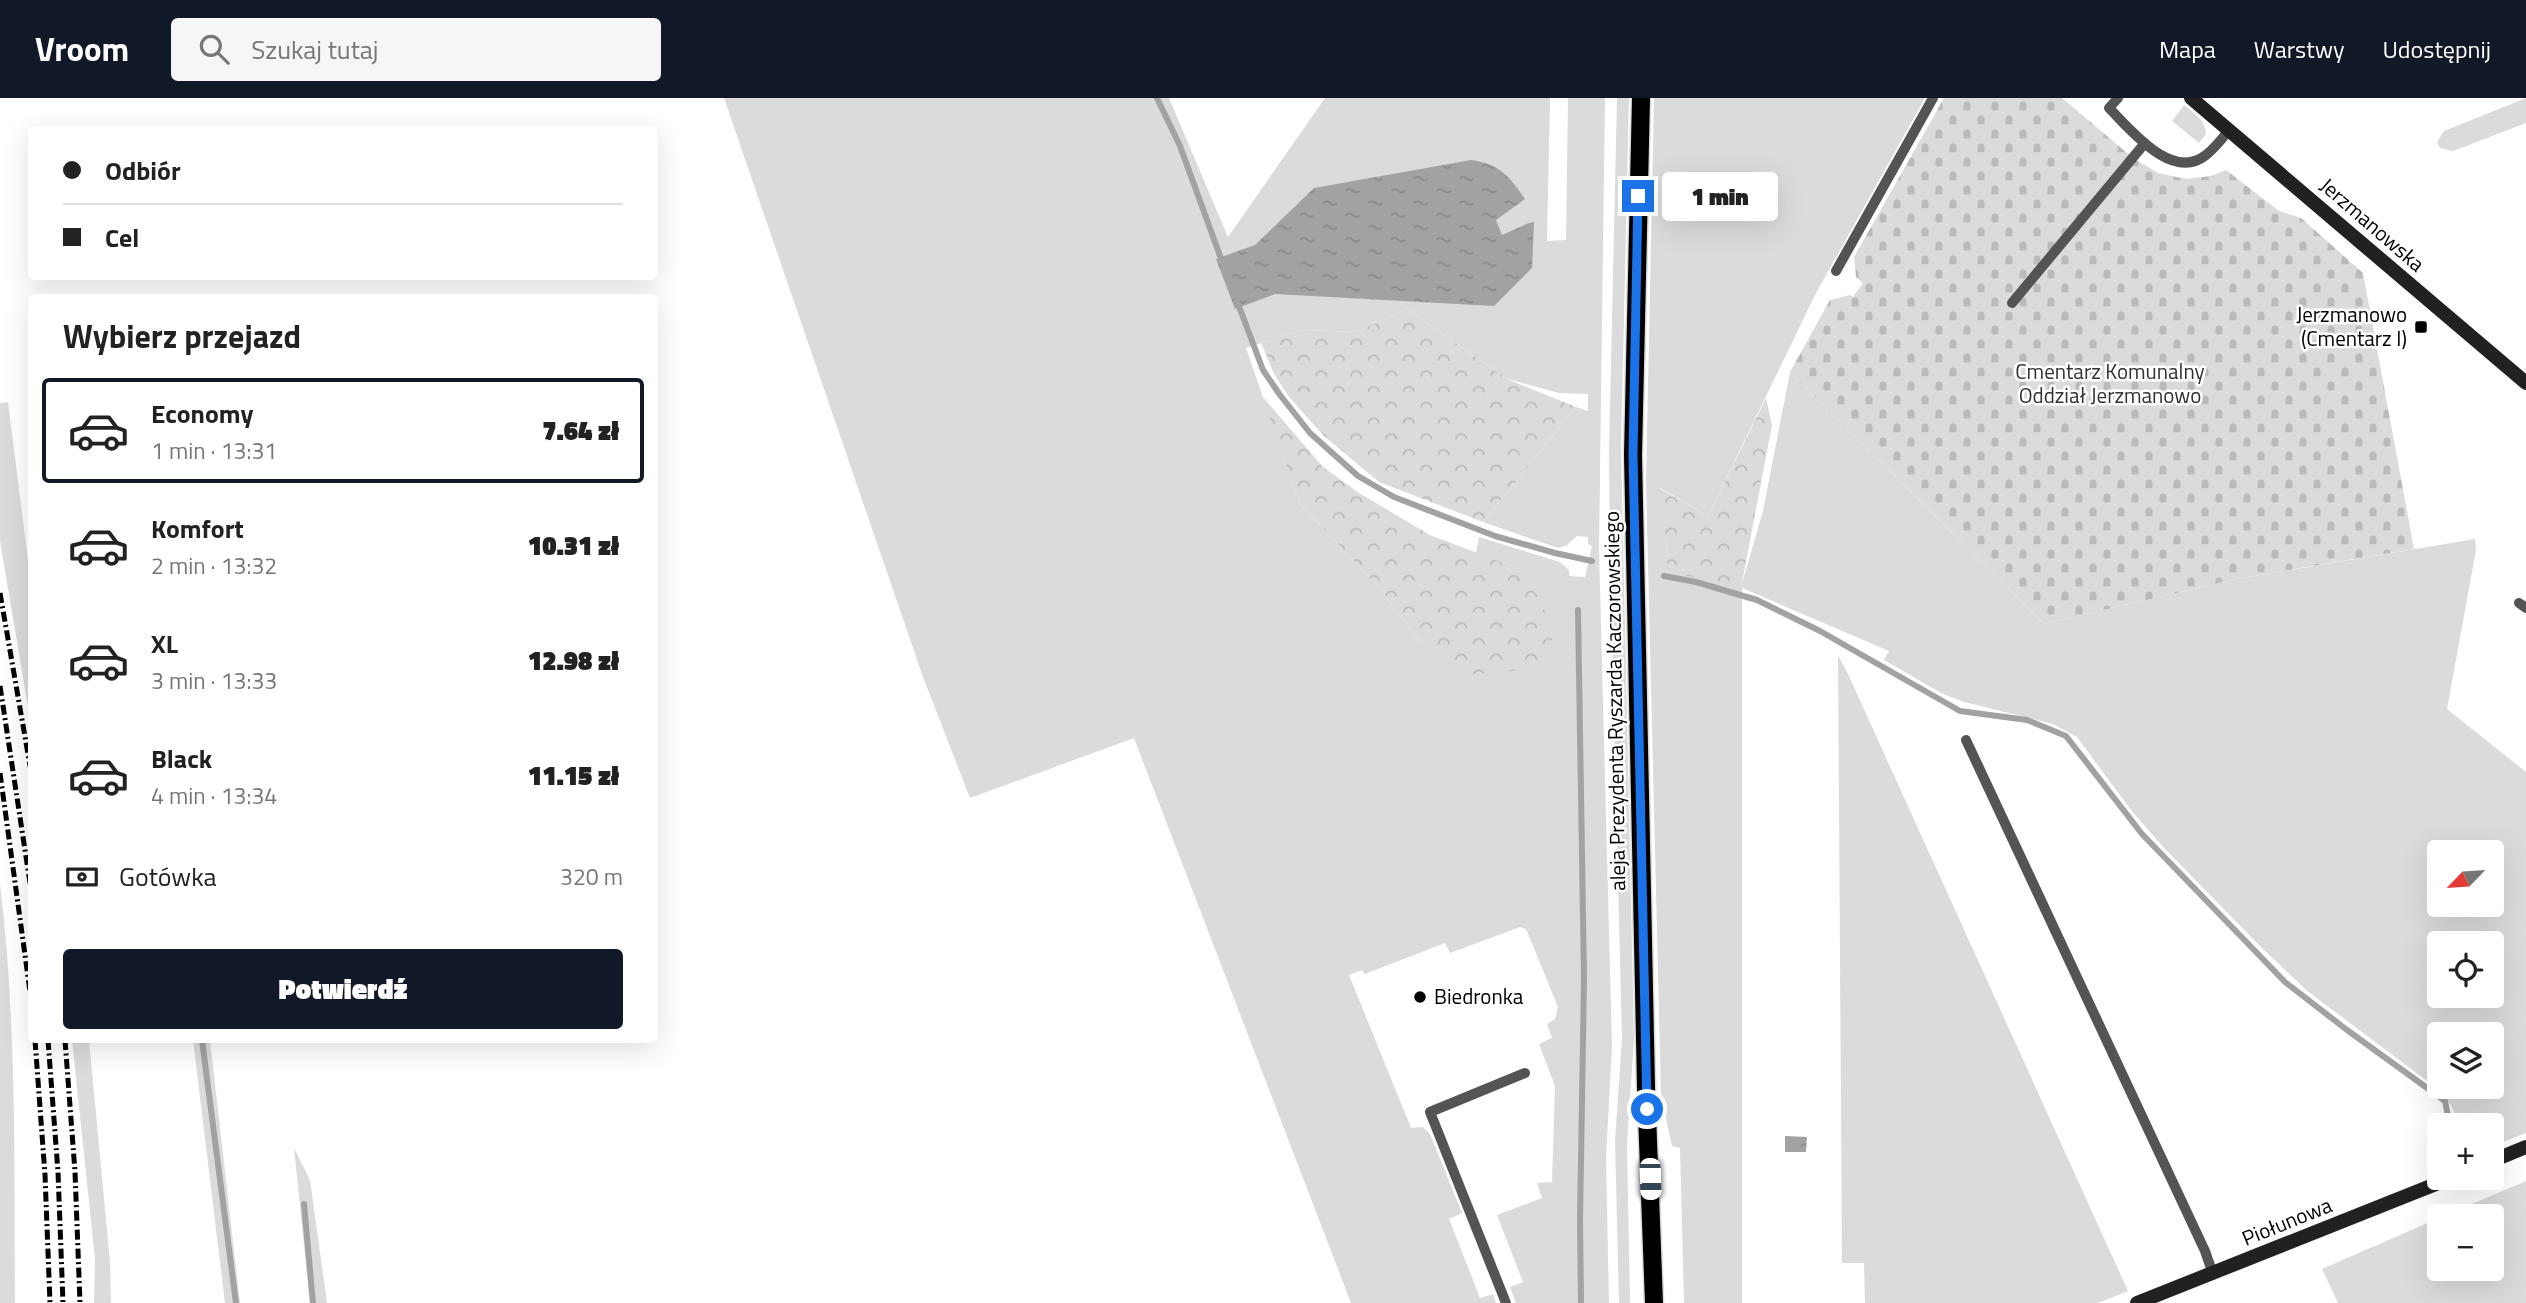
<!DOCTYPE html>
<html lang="pl">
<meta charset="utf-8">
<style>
:root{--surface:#fff;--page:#f6f6f6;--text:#222;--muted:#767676;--line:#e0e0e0;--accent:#111827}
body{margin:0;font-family:"Titillium Web",sans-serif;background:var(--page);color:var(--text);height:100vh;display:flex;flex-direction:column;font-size:26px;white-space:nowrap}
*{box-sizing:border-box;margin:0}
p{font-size:23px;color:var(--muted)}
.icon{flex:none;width:38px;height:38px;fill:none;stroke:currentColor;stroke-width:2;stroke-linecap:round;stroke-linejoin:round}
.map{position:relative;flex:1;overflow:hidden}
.drawer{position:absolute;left:28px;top:196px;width:630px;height:749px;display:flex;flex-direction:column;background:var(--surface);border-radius:7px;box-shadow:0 7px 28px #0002}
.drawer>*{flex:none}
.banner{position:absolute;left:28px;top:28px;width:630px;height:154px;border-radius:7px;box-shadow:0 7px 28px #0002;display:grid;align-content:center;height:154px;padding:0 35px;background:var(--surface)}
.needle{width:46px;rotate:245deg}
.fabs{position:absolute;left:2427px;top:742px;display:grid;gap:14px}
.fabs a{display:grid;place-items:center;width:77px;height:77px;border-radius:7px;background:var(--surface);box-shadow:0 7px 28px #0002;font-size:35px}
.end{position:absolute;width:32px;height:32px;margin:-16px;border:9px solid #1a73e8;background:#fff;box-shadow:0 0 0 4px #fff}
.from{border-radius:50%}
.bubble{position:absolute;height:49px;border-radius:7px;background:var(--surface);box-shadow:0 7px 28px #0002;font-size:23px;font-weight:800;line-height:49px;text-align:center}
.car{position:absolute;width:21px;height:42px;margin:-21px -10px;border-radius:9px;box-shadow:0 0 5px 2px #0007;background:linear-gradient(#fff 24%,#345 0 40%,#fff 0 76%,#345 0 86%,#fff 0)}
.banner b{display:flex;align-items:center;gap:24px;height:66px;font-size:26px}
.banner b+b{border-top:2px solid var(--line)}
.banner i{width:18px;height:18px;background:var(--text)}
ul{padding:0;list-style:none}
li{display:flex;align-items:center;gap:21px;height:105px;margin:0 14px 10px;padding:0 21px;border:4px solid transparent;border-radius:7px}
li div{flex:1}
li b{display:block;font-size:26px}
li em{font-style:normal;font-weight:800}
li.on{border-color:var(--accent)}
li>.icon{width:63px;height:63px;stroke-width:1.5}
h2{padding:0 35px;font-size:32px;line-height:84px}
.pay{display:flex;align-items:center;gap:18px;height:77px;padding:0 35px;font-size:26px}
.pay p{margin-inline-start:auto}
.button{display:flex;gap:14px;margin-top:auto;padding:14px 35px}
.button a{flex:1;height:80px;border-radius:7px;background:var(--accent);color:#fff;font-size:28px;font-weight:800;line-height:80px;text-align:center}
header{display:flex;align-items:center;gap:42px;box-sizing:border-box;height:98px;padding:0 35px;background:var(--accent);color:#fff}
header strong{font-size:33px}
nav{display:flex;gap:38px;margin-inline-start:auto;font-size:24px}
.search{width:490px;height:63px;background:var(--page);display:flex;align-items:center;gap:18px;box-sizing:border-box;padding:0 24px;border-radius:7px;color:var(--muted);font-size:26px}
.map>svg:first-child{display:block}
.grass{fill:#dbdbdb;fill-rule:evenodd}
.forest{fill:url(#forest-crowns)}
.cemetery{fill:url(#cemetery-stones)}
.water{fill:url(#water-ripples)}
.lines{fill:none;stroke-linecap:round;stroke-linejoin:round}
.stream{stroke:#a2a2a2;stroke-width:6}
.primary-casing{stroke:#dbdbdb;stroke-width:21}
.lane{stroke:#545454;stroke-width:10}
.secondary{stroke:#212121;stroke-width:14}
.primary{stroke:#000;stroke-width:18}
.rail{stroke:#000;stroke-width:5;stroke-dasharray:10 3.5 2 3.5;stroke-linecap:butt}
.route{stroke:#1a73e8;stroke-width:9}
.poi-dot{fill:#000;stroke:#fff;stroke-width:2.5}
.labels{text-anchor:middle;stroke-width:5;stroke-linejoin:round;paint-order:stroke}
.street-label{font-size:21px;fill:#000;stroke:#fff}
.poi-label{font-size:21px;fill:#000;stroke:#fff;text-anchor:end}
.park-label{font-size:21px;fill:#323232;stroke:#fff}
</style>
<header>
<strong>Vroom</strong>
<div class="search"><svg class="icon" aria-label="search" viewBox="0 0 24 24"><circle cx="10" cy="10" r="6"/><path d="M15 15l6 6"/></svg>Szukaj tutaj</div>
<nav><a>Mapa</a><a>Warstwy</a><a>Udostępnij</a></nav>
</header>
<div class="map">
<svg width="2526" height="1205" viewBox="0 0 2526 1205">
<defs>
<pattern id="forest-crowns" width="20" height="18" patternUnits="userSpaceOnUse" patternTransform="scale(1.75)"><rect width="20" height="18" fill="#dbdbdb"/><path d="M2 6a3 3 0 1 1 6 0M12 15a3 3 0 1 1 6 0" fill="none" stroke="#bababa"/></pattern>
<pattern id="cemetery-stones" width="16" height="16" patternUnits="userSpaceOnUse" patternTransform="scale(1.75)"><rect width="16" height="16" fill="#dbdbdb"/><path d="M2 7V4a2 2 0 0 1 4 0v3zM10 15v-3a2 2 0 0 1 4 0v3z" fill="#bababa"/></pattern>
<pattern id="water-ripples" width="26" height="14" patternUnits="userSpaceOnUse" patternTransform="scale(1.75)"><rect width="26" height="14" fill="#a2a2a2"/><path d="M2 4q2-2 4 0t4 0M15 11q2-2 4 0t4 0" fill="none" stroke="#8a8a8a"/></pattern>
</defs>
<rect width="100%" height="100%" fill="#fff"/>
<!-- grass -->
<path class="grass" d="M724,0H1169L1228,139L1325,0H1550L1547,143L1566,142L1568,0H1605L1599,450L1612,948L1606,1060L1609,1205H1516L1510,1189L1523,1184L1497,1117L1542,1100L1537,1085L1552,1084L1555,988L1539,946L1552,940L1547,926L1555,921L1558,909L1526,831L1520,829L1450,855L1445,845L1365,876L1362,872L1349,877L1411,1030L1423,1029L1430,1036L1462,1115L1449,1121L1480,1200L1493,1196L1496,1205H1351L1134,640L970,700L923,579ZM1407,211L1507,281L1559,295L1588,296V313L1576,309L1483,424L1558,450L1566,448L1577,438L1588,439V446L1592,448L1585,479L1569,478V472L1560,464L1479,439L1476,455L1512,468L1423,547L1375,485L1300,406L1246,250L1301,232L1356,234Z
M1617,0H1629L1621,351L1634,941L1627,1046L1630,1205H1619L1615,1043L1622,940L1610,471L1609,352Z
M1654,0H1925L1816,195L1708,418L1660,390L1668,460L1665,473L1741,489L1763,413L1790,274L2044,526L2236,481L2475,441L2476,452L2447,611L2526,674V1035L2492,1048V1027H2440L2438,1020L2455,1017L2451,1007L2435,989L2306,892L2259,847L2164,750L2131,712L2077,639L2053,626L1964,604L1943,596L1884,562L1889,553L1742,490V1205H1684L1680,1050L1672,1048L1661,998L1646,384ZM2440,754H2492V807H2440ZM2440,845H2492V898H2440ZM2440,936H2492V989H2440Z
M2526,0V25L2453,53L2440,50L2437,44L2444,33Z
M2184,7C2195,16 2205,22 2206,36L2199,45L2172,23Z
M8,304L31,486V627L0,443V305Z
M1838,557L1848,576L2128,1193L2098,1205H1865L1864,1165H1842Z
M0,786C17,924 14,1066 15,1205H0Z
M72,942H89L110,1164L111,1205H94L95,1161Z
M193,942H210L240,1205H225Z
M294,1050L310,1082L327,1205H310Z
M2526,1083V1205H2338L2322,1171L2439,1120L2440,1171H2492V1118H2444Z"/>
<!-- forest -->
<path class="forest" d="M1407,211L1507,281L1576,309L1483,424L1379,384L1323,337L1289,299L1274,276L1261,245L1301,232L1356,234Z
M1262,298L1323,369L1359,395L1430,437L1512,468L1539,499L1554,537L1542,566L1513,573L1458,577L1423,547L1375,485L1300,406Z
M1766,300L1772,327L1741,490L1665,473L1668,459L1659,390L1708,418Z"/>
<!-- cemetery -->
<path class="cemetery" d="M1944,0H2062L2133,60L2158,75L2186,81L2211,78L2226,72L2279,113L2301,120L2363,175L2414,451L2236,481L2044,526L1790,274L1830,202L1850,197L1853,199L1863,185L1856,179L1854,159Z"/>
<!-- water -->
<path class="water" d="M1471,62C1500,66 1510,79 1525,101L1496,122L1502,137L1529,125L1534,124L1532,170L1494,208L1275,196L1235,211L1216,161L1255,147L1314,90Z
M1785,1038L1807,1039L1806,1054H1785Z"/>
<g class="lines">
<!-- stream -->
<path class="stream" d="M1157,0L1180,48L1223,166
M1237,203L1263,272L1280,297L1310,335L1358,378L1394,399L1495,438L1555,455L1592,463
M1664,478L1696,484L1757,502L1820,533L1960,613L2027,622L2066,638L2142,736L2285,884L2347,932L2445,1003L2448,1018
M1578,512L1584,880L1580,1122L1581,1205
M202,942L236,1205
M304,1106L313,1205"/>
<defs>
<path id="primary" d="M1641,0L1633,357L1646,989L1654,1205"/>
</defs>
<!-- primary casing -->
<use href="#primary" class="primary-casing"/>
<!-- lane -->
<path class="lane" d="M2118,0L2109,10C2131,32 2172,84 2206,57C2215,50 2222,41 2229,32
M1836,173L1933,0
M2012,205L2145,45
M2519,505L2526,510
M1966,642L2205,1153L2213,1176
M1506,1205L1430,1014L1525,975"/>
<!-- secondary -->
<path class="secondary" d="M2191,0L2526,285
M2492,1063L2526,1049
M2137,1205L2451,1080"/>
<!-- primary -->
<use href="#primary" class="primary"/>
<!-- rail -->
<path class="rail" d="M0,495L32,679
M0,588L32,798
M0,675L32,908
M35,942L45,1077L50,1205
M48,942L58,1074L63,1205
M65,942L75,1074L80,1205"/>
</g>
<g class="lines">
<!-- route -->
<path class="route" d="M1638,98L1633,357L1647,1011"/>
</g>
<!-- markers -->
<g class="poi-dot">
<rect x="2414" y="222" width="14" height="14" rx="3.5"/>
<circle cx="1420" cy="899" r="7"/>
</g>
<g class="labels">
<!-- street labels -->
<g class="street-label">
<text transform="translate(2372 127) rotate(41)" y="7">Jerzmanowska</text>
<text transform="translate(1615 603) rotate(-91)" y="7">aleja Prezydenta Ryszarda Kaczorowskiego</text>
<text transform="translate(2287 1124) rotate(-22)" y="7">Piołunowa</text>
</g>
<!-- poi labels -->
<g class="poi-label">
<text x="2407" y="224">Jerzmanowo<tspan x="2407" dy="24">(Cmentarz I)</tspan></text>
<text x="1434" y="906" text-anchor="start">Biedronka</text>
</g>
<!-- park labels -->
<g class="park-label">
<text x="2110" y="281">Cmentarz Komunalny<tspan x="2110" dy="24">Oddział Jerzmanowo</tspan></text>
</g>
</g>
</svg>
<div class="fabs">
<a><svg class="needle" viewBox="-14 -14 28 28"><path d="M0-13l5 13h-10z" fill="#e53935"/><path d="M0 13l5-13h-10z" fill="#767676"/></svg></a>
<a><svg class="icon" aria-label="locate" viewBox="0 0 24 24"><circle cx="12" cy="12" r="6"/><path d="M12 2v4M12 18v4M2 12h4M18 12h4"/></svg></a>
<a><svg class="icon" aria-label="layers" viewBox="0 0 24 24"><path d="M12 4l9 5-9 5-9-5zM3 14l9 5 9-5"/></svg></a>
<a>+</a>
<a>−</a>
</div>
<i class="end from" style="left:1647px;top:1011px"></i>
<i class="end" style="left:1638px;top:98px"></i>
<div class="bubble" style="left:1662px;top:74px;width:116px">1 min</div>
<i class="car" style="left:1650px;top:1081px;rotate:178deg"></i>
<div class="banner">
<b><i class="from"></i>Odbiór</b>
<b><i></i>Cel</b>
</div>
<section class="drawer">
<h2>Wybierz przejazd</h2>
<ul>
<li class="on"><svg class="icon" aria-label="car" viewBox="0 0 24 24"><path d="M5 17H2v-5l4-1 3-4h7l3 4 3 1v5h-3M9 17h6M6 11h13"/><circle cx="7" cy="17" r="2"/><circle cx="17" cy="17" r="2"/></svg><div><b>Economy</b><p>1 min · 13:31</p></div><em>7.64 zł</em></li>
<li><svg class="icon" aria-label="car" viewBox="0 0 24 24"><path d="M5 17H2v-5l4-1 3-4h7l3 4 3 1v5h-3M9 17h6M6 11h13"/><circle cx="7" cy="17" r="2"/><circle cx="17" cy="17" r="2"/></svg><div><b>Komfort</b><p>2 min · 13:32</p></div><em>10.31 zł</em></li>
<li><svg class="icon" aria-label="car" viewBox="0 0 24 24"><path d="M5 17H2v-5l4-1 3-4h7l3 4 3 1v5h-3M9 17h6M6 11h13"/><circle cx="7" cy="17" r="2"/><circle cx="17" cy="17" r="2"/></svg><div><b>XL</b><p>3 min · 13:33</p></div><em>12.98 zł</em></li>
<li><svg class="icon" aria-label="car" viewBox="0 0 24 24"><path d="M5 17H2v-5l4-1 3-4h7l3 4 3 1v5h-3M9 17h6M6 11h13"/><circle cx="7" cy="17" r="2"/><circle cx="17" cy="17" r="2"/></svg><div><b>Black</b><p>4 min · 13:34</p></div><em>11.15 zł</em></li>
</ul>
<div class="pay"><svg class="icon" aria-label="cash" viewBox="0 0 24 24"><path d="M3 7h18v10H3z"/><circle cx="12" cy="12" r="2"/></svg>Gotówka<p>320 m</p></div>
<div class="button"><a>Potwierdź</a></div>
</section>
</div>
